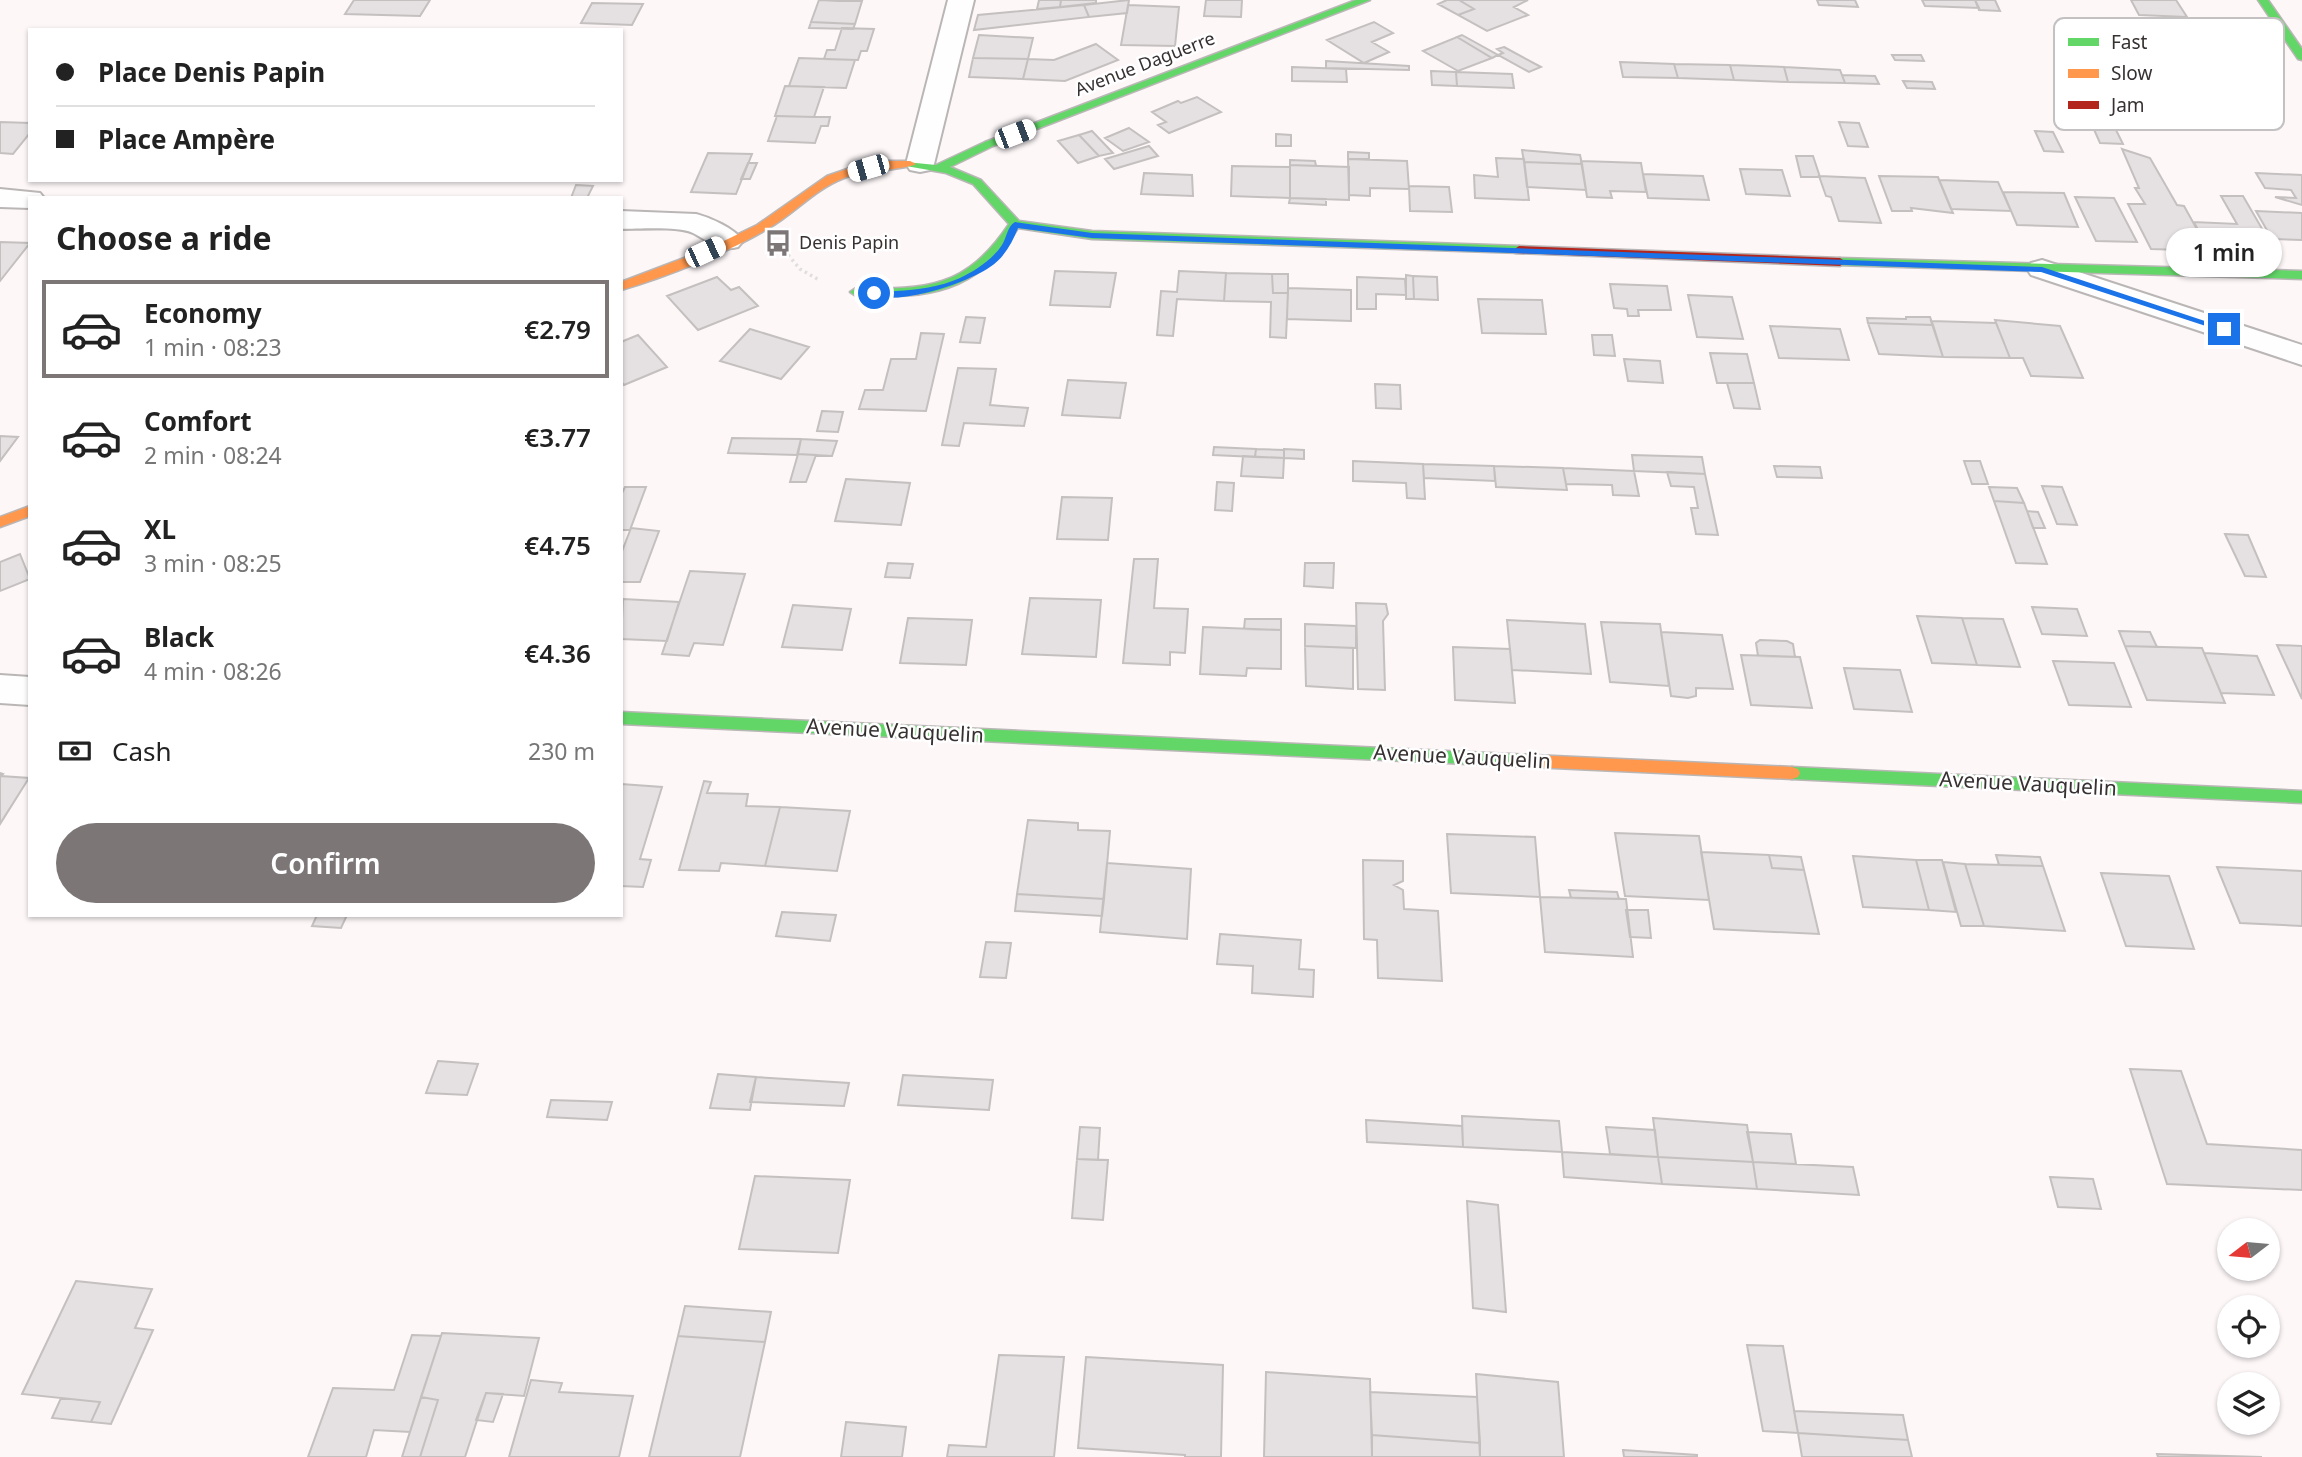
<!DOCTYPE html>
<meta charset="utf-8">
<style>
:root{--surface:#fff;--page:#f6f6f6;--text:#222;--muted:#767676;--line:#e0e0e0;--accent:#7c7677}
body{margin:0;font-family:"Noto Sans",sans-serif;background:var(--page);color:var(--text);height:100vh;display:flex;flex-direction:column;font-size:26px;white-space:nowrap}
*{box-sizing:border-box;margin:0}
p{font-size:23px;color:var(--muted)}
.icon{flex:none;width:38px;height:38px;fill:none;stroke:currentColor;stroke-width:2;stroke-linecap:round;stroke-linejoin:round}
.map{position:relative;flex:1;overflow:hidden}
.panel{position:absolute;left:28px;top:196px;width:595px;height:721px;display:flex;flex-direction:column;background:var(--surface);border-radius:0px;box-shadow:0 2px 5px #0004}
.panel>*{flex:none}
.top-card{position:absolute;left:28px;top:28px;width:595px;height:154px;border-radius:0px;box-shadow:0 2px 5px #0004;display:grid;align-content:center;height:154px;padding:0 28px;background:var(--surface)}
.needle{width:46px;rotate:254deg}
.controls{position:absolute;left:2217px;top:1218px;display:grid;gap:14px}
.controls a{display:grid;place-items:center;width:63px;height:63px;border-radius:50%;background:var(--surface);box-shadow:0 2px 5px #0004;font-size:35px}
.end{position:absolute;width:32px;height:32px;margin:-16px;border:9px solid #1a73e8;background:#fff;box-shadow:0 0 0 4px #fff}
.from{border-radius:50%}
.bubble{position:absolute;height:49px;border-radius:24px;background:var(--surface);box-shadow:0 2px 5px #0004;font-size:23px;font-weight:600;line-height:49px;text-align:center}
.car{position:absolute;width:21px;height:42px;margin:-21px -10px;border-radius:9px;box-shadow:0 0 5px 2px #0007;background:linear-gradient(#fff 24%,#345 0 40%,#fff 0 76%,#345 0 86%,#fff 0)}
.top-card b{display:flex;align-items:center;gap:24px;height:66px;font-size:26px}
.top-card b+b{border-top:2px solid var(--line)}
.top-card i{width:18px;height:18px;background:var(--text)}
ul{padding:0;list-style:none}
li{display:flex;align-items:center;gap:21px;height:98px;margin:0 14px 10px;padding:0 14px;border:4px solid transparent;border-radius:0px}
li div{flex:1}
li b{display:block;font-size:26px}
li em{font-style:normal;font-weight:600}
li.selected{border-color:var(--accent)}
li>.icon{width:63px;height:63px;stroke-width:1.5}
h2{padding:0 28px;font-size:32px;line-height:84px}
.pay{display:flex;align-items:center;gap:18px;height:77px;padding:0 28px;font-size:26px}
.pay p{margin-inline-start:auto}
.button{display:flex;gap:14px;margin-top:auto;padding:14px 28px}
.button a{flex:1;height:80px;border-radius:42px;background:var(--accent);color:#fff;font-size:28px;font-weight:600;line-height:80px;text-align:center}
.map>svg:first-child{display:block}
.building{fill:#e5e0e1;stroke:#c5c0c0;stroke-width:2}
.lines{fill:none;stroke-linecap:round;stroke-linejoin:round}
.street-casing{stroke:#bab6b6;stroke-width:4}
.fast-casing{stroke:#bab6b6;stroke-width:3}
.slow-casing{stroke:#bab6b6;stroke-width:3}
.jam-casing{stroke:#bab6b6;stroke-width:3}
.path{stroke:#e1dede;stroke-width:3.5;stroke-dasharray:2.5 3.5;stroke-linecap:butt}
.street{fill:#fffefe;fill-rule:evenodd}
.fast{fill:#63d668;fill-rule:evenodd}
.slow{fill:#ff974d;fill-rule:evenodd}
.jam{fill:#b3261e;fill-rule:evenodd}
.route{fill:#1a73e8}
.labels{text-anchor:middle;stroke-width:5;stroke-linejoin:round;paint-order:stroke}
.far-street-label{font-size:18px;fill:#373131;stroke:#fff}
.far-poi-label{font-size:18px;fill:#373131;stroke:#fff;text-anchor:start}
.street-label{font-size:21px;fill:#373131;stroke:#fff}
.key{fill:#fff;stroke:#c3c1c1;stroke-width:2}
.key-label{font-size:19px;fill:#373131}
</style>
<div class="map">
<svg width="2302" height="1457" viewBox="0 0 2302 1457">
<rect width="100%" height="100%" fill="#fdf7f8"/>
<!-- building -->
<path class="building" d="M354,0H430L420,16L345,14Z
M819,0L839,1H862L855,24L811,22Z
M1039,0H1061L1060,7L1037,9Z
M1061,0H1096V3L1060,7Z
M1129,0L1127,13L1089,17L1084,5Z
M1206,0H1242L1241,17L1204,16Z
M1447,0H1459L1474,9L1458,15L1438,4Z
M1459,0H1528L1514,7L1528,15L1487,31L1458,15L1474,9Z
M1817,0H1855L1858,7L1819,5Z
M1922,0H1975L1979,8L1925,6Z
M1975,0H1995L2000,11L1979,10Z
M2131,0H2176L2187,17L2139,15Z
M592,3L643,4L632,25L581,23Z
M1084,5L1089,17L974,30L978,15Z
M1128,5L1179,7L1175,46L1121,45Z
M811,22L855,24L853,29L809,28Z
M1374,22L1393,33L1372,42L1389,52L1364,63L1327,40Z
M842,28L874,29L867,51H861L858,60L824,59L827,50H835Z
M979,35L1033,38L1028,59L973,58Z
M1462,35L1498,55L1492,58L1457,37Z
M1457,37L1492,58L1458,71L1423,51Z
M1096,44L1118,60L1065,81L1023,79L1028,59L1054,60Z
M1504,47L1541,67L1529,72L1498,55L1503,53L1497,49Z
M1892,55H1921L1924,61L1895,60Z
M799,58L855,60L846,88L789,86Z
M973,58L1028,59L1023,79L969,77Z
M1326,61L1409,66V70L1326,68Z
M1620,62L1674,64L1678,78L1623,77Z
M1674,64L1730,65L1734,80L1678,78Z
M1730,65L1784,67L1788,82L1734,80Z
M1292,67L1346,69L1347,82L1292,81Z
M1784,67L1840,70L1845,83L1788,82Z
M1431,71L1456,72L1457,86L1432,85Z
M1456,72L1512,74L1514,88L1457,86Z
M1842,75L1875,76L1879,84L1845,83Z
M1903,81L1932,82L1935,89L1907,88Z
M785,86L824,87L814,117L775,116Z
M1197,97L1221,112L1169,133L1158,125L1166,122L1152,112L1178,101L1181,103Z
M777,116L814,117H830L828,126H821L815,143L768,141Z
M0,122L30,123V133L13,154L0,153Z
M1839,122L1859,123L1868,147L1848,146Z
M2092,125L2114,126L2123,144L2100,143Z
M1129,128L1149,142L1123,151L1105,138Z
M1092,131L1113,153L1099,156L1079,135Z
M2035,131L2053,132L2063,152L2044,151Z
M1276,134L1291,135V146H1276Z
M1079,135L1099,156L1078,163L1058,141Z
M1149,146L1158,156L1114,169L1105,159Z
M2122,149L2150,158L2177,205L2184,206L2209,251L2151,249L2128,204H2145L2135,188H2139Z
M1522,150L1580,155L1582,164L1524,162Z
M1348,152L1369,153V159H1348Z
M708,153L752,154L736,194L691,192Z
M1796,156H1813L1820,177H1801Z
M1496,158L1524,159L1529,200L1475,198L1474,175L1498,177Z
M1348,159L1407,161L1409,189L1370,188V196L1349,195Z
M1290,160L1315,161L1316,166L1290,165Z
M1581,161L1641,163L1646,192L1610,191L1612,198L1587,197Z
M1524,162L1582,164L1586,190L1527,187Z
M748,163H757L750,179H741Z
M1290,165L1349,167V200L1290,198Z
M1232,166L1290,167V198L1231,196Z
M1740,169L1782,170L1790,196L1746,194Z
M1144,173L1192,175L1193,196L1141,194Z
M2256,173L2302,175V205L2275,197L2296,198L2291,190L2265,188Z
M1643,174L1703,176L1709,200L1648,198Z
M1819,176L1865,178L1881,223L1839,221L1831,197L1826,196Z
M1879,176L1938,177L1953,213L1911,208L1912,211H1892Z
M1939,180L1998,182L2011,211L1951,209Z
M576,185L593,186L587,198H571Z
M1409,186L1449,187L1452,212L1410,211Z
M2003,192L2064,193L2078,227L2017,225Z
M2221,196H2243L2268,239L2202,238L2194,222L2237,224Z
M2075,197L2114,198L2137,242L2096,241Z
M1290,198L1326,199V205L1289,203Z
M2256,211L2302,213V240L2272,239Z
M0,242L30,243L0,281Z
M1055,271L1116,273L1110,307L1050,305Z
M1179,271L1226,273L1224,301L1177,299L1173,336L1157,335L1161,291L1177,292Z
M1226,273L1272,274L1273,293H1288L1286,338L1270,337L1271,302L1224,301Z
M1272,274H1288V293H1273Z
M1406,275L1413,276L1414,299H1406Z
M1413,276L1437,277L1438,300L1414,299Z
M717,277L731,290L739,287L758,306L698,330L667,296Z
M1357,277L1405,279L1406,295L1376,294V309H1357Z
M1610,284L1667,286L1671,310H1638L1639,316H1628L1627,309L1614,308Z
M1288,288L1351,290V321L1287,319Z
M1688,295L1732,297L1743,339L1697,337Z
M1478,299L1542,300L1546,334L1482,333Z
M966,317L985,318L980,343L960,342Z
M1906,317H1930L1933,325L1868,323L1867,318L1906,319Z
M1995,320L2060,326L2083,378L2031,376L2023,358H2010Z
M1931,321L1996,323L2010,358L1943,357Z
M1868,323L1933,325L1943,357L1879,354Z
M1770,326L1840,329L1849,360L1779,358Z
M750,329L809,347L781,379L720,361Z
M921,333L944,334L926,411L859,409L865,390H883L891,359H916Z
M638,335L667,367L624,385L621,382V342Z
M1592,335H1612L1615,356L1594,355Z
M1710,353L1747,354L1754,383H1717Z
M1624,359L1660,361L1663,383L1628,381Z
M958,368L996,369L990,405L1028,408L1024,426L964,423L959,446L942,445Z
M1068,380L1126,383L1120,418L1062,415Z
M1727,383H1754L1760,409L1734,408Z
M1375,384L1400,385L1401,409L1376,408Z
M822,411L843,412L838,432L817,431Z
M0,436L18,437L0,461Z
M732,438L801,439L797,455L728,453Z
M801,439L837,441L832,456L798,454Z
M1214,447L1256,449L1255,457L1213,455Z
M1256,449L1284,450V458L1255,457Z
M1284,449L1304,450V459L1284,458Z
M798,454L816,455L806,482H790Z
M1632,455L1702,457L1705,474L1634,471Z
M1243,456L1284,458L1283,478L1241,476Z
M1353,461L1423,464L1425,499L1407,498L1406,483L1353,481Z
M1964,461H1980L1988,484H1972Z
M1423,464L1494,466L1495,481L1424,478Z
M1494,466L1563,468L1567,490L1496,487Z
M1774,466L1820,467L1822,478L1777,477Z
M1563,468L1634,471L1639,496L1613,495L1612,485L1566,484Z
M1667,472L1705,474L1718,535L1696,534L1691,508H1698L1694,487L1671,486Z
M846,479L910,483L901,525L835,521Z
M1217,482L1234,483L1232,511L1215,510Z
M2042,486L2062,487L2077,525L2057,524Z
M625,487H646L630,530H621V495Z
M1989,487L2017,488L2024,503L1994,501Z
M1062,497L1112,498L1108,540L1057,539Z
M1994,501L2024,503L2047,564L2016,563Z
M2027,511L2038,512L2045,528H2033Z
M631,528L659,531L640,582H621V554Z
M2225,534L2248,535L2266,577L2245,576Z
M20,554L30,579L0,591V562Z
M1134,559H1158L1154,608L1188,609L1185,653L1170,652V665L1123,663Z
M888,563L913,564L910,578L885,577Z
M1305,563H1334L1333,588L1304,586Z
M690,571L745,574L723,645L694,643L689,656L662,654Z
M1030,598L1101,600L1096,657L1022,654Z
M623,599L679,602L667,641L621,639Z
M1356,603L1386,604L1388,614L1383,621L1385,690L1358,689Z
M793,605L851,609L842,650L782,647Z
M2032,607L2077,609L2087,636L2042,634Z
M1917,616L1962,618L1977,665L1932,663Z
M908,618L972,620L966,665L900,663Z
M1962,618L2003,619L2020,667L1977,665Z
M1245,619H1281V630L1244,629Z
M1507,620L1585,624L1591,674L1512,670Z
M1601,622L1660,624L1669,686L1610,682Z
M1305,624L1356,626V648L1305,646Z
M1203,627L1281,630V669L1247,668L1246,676L1200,674Z
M2119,631L2150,632L2157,647L2125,646Z
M1661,632L1722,635L1733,689L1696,688V696L1688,698L1671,696Z
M1760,640L1787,641L1793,644L1795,657L1758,656L1756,643Z
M2277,645L2302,646V699Z
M1305,646L1353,648V689L1306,686Z
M2125,646L2202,648L2225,703L2147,700Z
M1453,647L1510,649L1515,703L1455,700Z
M2204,653L2257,656L2274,695L2221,693Z
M1741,655L1800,657L1812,708L1751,705Z
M2053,661L2114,663L2131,707L2069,705Z
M1844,668L1900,670L1912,712L1854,709Z
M0,773L3,774L1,776L29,778L0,824Z
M704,781L711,782L707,793L748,794L746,806L780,807L765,866L721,863L719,871L679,870Z
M621,784L662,787L640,859L651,860L643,887L621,886Z
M780,807L850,811L837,871L765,866Z
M1028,820L1078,823V830L1110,831L1104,899L1017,894Z
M1615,833L1699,836L1709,900L1625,896Z
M1447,834L1535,837L1540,897L1451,893Z
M1701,852L1769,855L1772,868L1804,870L1819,934L1714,929Z
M1769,855L1801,857L1804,870L1772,868Z
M1996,855L2040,857L2043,866L1999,865Z
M1853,856L1916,860L1929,910L1863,907Z
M1363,860L1403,861V881L1394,885L1403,890L1404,909L1438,911L1442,981L1378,978L1377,940L1364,939Z
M1916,860H1942L1956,912L1929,910Z
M1943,862L1965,864L1984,926H1961Z
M1107,863L1191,869L1187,939L1100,932Z
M1965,864L2043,866L2065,931L1984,926Z
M2217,867L2302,871V926L2240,923Z
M2101,873L2169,876L2194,949L2126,946Z
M1569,890L1617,892L1619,899L1571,898Z
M1017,894L1104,899L1102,916L1015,911Z
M1540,897L1626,899L1633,957L1545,952Z
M1626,910H1648L1651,938L1630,937Z
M782,912L836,915L830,941L776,936Z
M317,915H347L341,928L312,926Z
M1220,934L1301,940L1299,969L1314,970L1313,997L1252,993L1253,966L1217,964Z
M986,942L1011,943L1006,978L980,977Z
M438,1061L478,1064L467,1095L426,1093Z
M2130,1069L2181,1071L2207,1144L2302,1150V1190L2167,1184Z
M718,1074L756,1077L750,1110L710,1108Z
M903,1075L993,1080L989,1110L898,1105Z
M756,1077L849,1083L844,1106L750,1102Z
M551,1100L612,1102L607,1120L547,1117Z
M1462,1116L1559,1121L1562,1152L1463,1147Z
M1653,1118L1747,1125L1753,1162L1658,1157Z
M1366,1120L1462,1126L1463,1147L1367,1142Z
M1080,1127L1100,1128L1098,1160L1077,1159Z
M1606,1127L1655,1130L1658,1157L1610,1154Z
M1747,1132L1791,1134L1796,1164L1753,1162Z
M1562,1152L1658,1157L1662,1184L1564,1177Z
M1658,1157L1753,1162L1757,1189L1662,1184Z
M1077,1159L1108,1160L1103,1220L1072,1218Z
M1753,1162L1853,1167L1859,1195L1757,1189Z
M755,1176L850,1180L838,1253L739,1249Z
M2050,1177L2093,1179L2101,1209L2058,1207Z
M1467,1201L1498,1205L1506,1312L1473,1308Z
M76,1281L152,1289L135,1328L153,1330L111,1424L91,1422L100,1402L22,1394Z
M685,1306L771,1312L765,1342L678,1336Z
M442,1333L539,1338L524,1396L486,1393L465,1457H420L438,1400L421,1397Z
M412,1335L441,1336L410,1432L374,1430L366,1457H308L333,1388L394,1390Z
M678,1336L765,1342L740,1457H649Z
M1747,1345L1783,1346L1798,1433L1763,1431Z
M999,1355L1064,1357L1054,1457H947L949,1445L986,1447Z
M1086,1357L1223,1365L1221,1457H1185V1455L1078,1448Z
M1266,1372L1370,1379L1372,1457H1264Z
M1476,1374L1558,1382L1564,1457H1480Z
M531,1380L562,1383L559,1392L633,1396L619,1457H509Z
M1370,1392L1477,1397L1480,1443L1372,1435Z
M486,1393L503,1394L493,1422L476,1420Z
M421,1397L438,1400L420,1457H402Z
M61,1398L100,1402L91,1422L52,1418Z
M1794,1411L1903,1415L1908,1440L1798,1433Z
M846,1422L906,1427L902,1457H841Z
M1798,1433L1908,1440L1912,1457H1802Z
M1372,1435L1480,1443V1457H1372Z
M1623,1450L1697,1455V1457H1624Z
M2157,1454L2262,1457H2158Z"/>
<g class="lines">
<defs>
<path id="street" d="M948,0H974L934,164L930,170L920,172L910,170L906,164Z
M0,189L40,193L44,198H30V208L0,207Z
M621,211L696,214C711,218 734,228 743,241L738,247C719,252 709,241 693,233C678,226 639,229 621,229Z
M2042,260L2302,345V365L2031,275L2027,269L2031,263Z
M0,675L30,677V705L0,703Z"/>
<path id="fast" d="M1356,0H1370L993,146L950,167L981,180L1019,221L1092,231L1519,246L1525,250L1523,253L1092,239L1018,228C975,294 930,298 856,296L850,292L856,288C927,290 966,288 1009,224L973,184L946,173L906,166V162L936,165L985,142Z
M2258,0H2268L2302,49V60L2298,59Z
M1840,258L2302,271V279L1836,265V259Z
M621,712L1532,755L1538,757L1540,761L1538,765L1532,767L621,724Z
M1792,767L2302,791V803L1792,779L1786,777L1784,773L1786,769Z"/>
<path id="slow" d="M883,161H910L916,164C909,169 861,171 844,178C815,189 795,213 769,228C729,252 666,277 621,290V282L705,250L757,225L827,176L853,167Z
M30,506V516L0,527V517Z
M1532,755L1792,767L1798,769L1800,773L1798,777L1792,779L1532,767L1526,765L1524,761L1526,757Z"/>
<path id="jam" d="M1519,246L1840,258L1846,262L1840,266L1515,253L1513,250Z"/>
</defs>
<!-- street casing -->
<use href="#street" class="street-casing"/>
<!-- fast casing -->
<use href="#fast" class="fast-casing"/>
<!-- slow casing -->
<use href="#slow" class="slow-casing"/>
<!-- jam casing -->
<use href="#jam" class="jam-casing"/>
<!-- path -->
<path class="path" d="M788,255L800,269L819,280"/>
<!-- street -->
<use href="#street" class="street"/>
<!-- fast -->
<use href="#fast" class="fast"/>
<!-- slow -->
<use href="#slow" class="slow"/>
<!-- jam -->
<use href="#jam" class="jam"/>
</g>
<!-- route -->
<path class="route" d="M1015,222L1092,233L2042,267L2229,329L2221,331L2041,272L1092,238L1018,228C1012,243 1004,258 990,267C967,283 895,308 870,293C877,289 887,292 896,291C917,290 940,287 960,278C975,271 993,259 1002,245C1007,237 1007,227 1015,222Z"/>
<!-- icons -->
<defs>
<symbol id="bus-bare" viewBox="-9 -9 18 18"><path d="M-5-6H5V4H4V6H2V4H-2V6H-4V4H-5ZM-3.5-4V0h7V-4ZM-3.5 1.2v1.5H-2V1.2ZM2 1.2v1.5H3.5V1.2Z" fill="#7c7677" stroke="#fff" stroke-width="2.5" paint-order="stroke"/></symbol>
</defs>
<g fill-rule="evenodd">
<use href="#bus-bare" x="759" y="224" width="38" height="38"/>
</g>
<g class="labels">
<!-- far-street labels -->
<g class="far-street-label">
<text transform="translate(1145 64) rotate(-21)" y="6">Avenue Daguerre</text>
</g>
<!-- far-poi labels -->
<g class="far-poi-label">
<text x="799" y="249">Denis Papin</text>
</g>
<!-- street labels -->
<g class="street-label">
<text transform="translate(895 731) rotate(3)" y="7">Avenue Vauquelin</text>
<text transform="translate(1462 757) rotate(3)" y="7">Avenue Vauquelin</text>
<text transform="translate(2028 784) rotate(3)" y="7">Avenue Vauquelin</text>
</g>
</g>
<!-- legend -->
<rect x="2054" y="18" width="230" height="112" rx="10" class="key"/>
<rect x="2068" y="38" width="31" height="8" fill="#63d668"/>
<rect x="2068" y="69" width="31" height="9" fill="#ff974d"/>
<rect x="2068" y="101" width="31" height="8" fill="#b3261e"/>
<g class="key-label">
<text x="2111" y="49">Fast</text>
<text x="2111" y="80">Slow</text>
<text x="2111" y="112">Jam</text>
</g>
</svg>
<div class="controls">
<a><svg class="needle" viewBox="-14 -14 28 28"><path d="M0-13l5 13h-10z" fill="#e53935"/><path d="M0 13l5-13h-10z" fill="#767676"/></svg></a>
<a><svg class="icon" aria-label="locate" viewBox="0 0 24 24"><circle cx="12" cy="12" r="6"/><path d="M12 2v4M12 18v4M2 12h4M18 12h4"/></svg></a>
<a><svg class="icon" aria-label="layers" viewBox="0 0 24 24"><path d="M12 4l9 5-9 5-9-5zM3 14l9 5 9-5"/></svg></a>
</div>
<i class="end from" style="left:874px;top:293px"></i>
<i class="end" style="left:2224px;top:329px"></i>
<div class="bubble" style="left:2166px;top:228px;width:116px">1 min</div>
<i class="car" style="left:1015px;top:134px;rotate:69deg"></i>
<i class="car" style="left:868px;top:168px;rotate:254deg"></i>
<i class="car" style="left:705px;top:252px;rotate:65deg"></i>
<div class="top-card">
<b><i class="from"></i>Place Denis Papin</b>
<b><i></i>Place Ampère</b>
</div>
<section class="panel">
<h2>Choose a ride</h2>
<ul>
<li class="selected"><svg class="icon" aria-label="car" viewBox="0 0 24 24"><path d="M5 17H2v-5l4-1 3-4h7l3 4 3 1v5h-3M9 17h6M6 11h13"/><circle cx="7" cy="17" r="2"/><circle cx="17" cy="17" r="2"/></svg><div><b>Economy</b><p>1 min · 08:23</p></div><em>€2.79</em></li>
<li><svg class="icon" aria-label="car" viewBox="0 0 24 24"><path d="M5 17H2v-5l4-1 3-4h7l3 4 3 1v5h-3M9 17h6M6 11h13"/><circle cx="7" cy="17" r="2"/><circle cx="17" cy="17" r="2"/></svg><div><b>Comfort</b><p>2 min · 08:24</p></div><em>€3.77</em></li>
<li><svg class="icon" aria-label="car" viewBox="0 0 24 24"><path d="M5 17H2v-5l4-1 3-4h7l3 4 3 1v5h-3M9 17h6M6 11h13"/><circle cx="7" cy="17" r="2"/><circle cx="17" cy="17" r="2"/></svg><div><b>XL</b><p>3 min · 08:25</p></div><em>€4.75</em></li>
<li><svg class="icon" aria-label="car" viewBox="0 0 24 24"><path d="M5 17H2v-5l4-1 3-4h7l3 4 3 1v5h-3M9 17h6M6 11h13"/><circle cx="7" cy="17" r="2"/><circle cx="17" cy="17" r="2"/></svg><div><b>Black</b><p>4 min · 08:26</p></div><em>€4.36</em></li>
</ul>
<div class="pay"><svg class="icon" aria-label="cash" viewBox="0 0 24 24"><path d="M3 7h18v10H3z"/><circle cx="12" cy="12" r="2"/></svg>Cash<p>230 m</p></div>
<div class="button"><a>Confirm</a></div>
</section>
</div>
